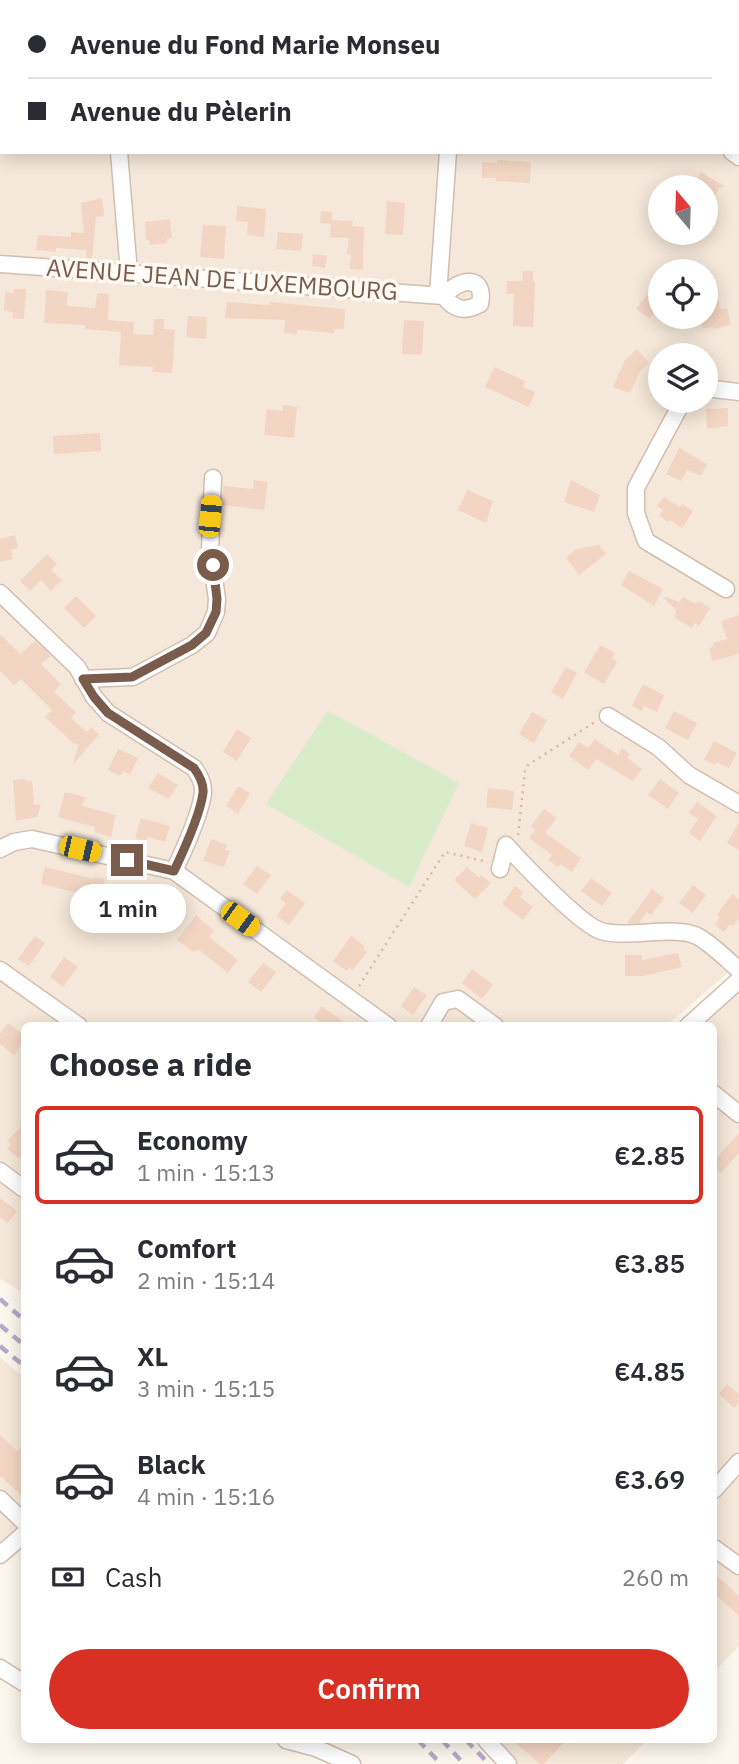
<!DOCTYPE html>
<meta charset="utf-8">
<style>
:root{--surface:#fff;--page:#f7f7f7;--text:#2b2b33;--muted:#7c7c81;--line:#e1e1e2;--accent:#d93025}
body{margin:0;font-family:"IBM Plex Sans",sans-serif;background:var(--page);color:var(--text);height:100vh;display:flex;flex-direction:column;font-size:26px;white-space:nowrap}
*{box-sizing:border-box;margin:0}
p{font-size:23px;color:var(--muted)}
.icon{flex:none;width:38px;height:38px;fill:none;stroke:currentColor;stroke-width:2;stroke-linecap:round;stroke-linejoin:round}
.map{position:relative;flex:1;overflow:hidden}
.drawer{position:absolute;left:21px;top:1022px;width:696px;height:721px;display:flex;flex-direction:column;background:var(--surface);border-radius:10px;box-shadow:0 4px 18px #0003}
.drawer>*{flex:none}
.hud{position:absolute;left:0px;top:0px;width:740px;height:154px;box-shadow:0 4px 18px #0003;display:grid;align-content:center;height:154px;padding:0 28px;background:var(--surface)}
.needle{width:46px;rotate:341deg}
.fabs{position:absolute;left:648px;top:175px;display:grid;gap:14px}
.fabs a{display:grid;place-items:center;width:70px;height:70px;border-radius:50%;background:var(--surface);box-shadow:0 4px 18px #0003;font-size:35px}
.end{position:absolute;width:32px;height:32px;margin:-16px;border:9px solid #7a5c4d;background:#fff;box-shadow:0 0 0 4px #fff}
.from{border-radius:50%}
.bubble{position:absolute;height:49px;border-radius:24px;background:var(--surface);box-shadow:0 4px 18px #0003;font-size:23px;font-weight:600;line-height:49px;text-align:center}
.car{position:absolute;width:21px;height:42px;margin:-21px -10px;border-radius:9px;box-shadow:0 0 5px 2px #0007;background:linear-gradient(#f5c518 24%,#345 0 40%,#f5c518 0 76%,#345 0 86%,#f5c518 0)}
.hud b{display:flex;align-items:center;gap:24px;height:66px;font-size:26px}
.hud b+b{border-top:2px solid var(--line)}
.hud i{width:18px;height:18px;background:var(--text)}
ul{padding:0;list-style:none}
li{display:flex;align-items:center;gap:21px;height:98px;margin:0 14px 10px;padding:0 14px;border:4px solid transparent;border-radius:10px}
li div{flex:1}
li b{display:block;font-size:26px}
li em{font-style:normal;font-weight:600}
li.current{border-color:var(--accent)}
li>.icon{width:63px;height:63px;stroke-width:1.5}
h2{padding:0 28px;font-size:32px;line-height:84px}
.pay{display:flex;align-items:center;gap:18px;height:77px;padding:0 28px;font-size:26px}
.pay p{margin-inline-start:auto}
.action{display:flex;gap:14px;margin-top:auto;padding:14px 28px}
.action a{flex:1;height:80px;border-radius:42px;background:var(--accent);color:#fff;font-size:28px;font-weight:600;line-height:80px;text-align:center}
.map>svg:first-child{display:block}
.residential{fill:#f5e8da;fill-rule:evenodd}
.green{fill:#d8ecc9}
.building{fill:#f3d5c3}
.lines{fill:none;stroke-linecap:round;stroke-linejoin:round}
.minor-casing{stroke:#d1beb0;stroke-width:19}
.path{stroke:#d9b8a5;stroke-width:2.5;stroke-dasharray:2 5;stroke-linecap:butt}
.minor{stroke:#fff;stroke-width:16}
.rail{stroke:#b9a8c9;stroke-width:4.5;stroke-dasharray:10 7;stroke-linecap:butt}
.route{stroke:#7a5c4d;stroke-width:9}
.labels{text-anchor:middle;stroke-width:7;stroke-linejoin:round;paint-order:stroke}
.street-label{font-size:24px;fill:#7a5c4d;stroke:#fffaf3}
</style>
<div class="map">
<svg width="739" height="1764" viewBox="0 0 739 1764">
<rect width="100%" height="100%" fill="#fdf6ec"/>
<!-- residential -->
<path class="residential" d="M0,0H739V963L667,1025L24,1026V1293L0,1279ZM2,2H738V152H2ZM660,187H705V233H660ZM660,271H705V317H660ZM660,355H705V401H660Z
M739,988V1646L714,1672V1026H697Z
M0,1357L24,1378V1543L0,1563Z
M494,1740H647L623,1764H517Z"/>
<!-- green -->
<path class="green" d="M328,711L459,783L409,887L266,804Z"/>
<!-- building -->
<path class="building" d="M497,160L531,162L530,183L496,181V178H482V162L497,163Z
M701,172L725,187H720L713,199L705,194V187H692Z
M102,198L104,216L96,217L92,259H87L86,250L56,248V252L36,250L38,235L71,237V232L84,233L81,203Z
M387,201L405,203L403,235L385,234Z
M237,206L266,209L264,237L247,235L248,222L236,221Z
M321,211L332,212V220L353,221L352,226L364,227L363,270L350,269L351,255L347,254L349,238L330,237L331,224L320,223Z
M170,219L172,238L167,239V243L149,245V240H146L145,222Z
M203,225L226,226L224,259L200,257Z
M278,232L303,234L301,251L276,249Z
M313,254L327,256L325,268L312,266Z
M523,271H533V282H535L533,327L513,326L514,294H507V281H522Z
M660,278V307L650,319L636,309Z
M14,289H26L24,319L12,318L13,312L4,311L5,292L14,293Z
M46,290L68,292L67,306L95,308L97,293L109,294L108,320L134,322L133,334L153,335L154,319H164V329L175,330L172,373L152,372L153,367L119,365L121,332L85,329V325L44,323Z
M718,298L720,309L727,308L731,325L714,329L713,327L703,329L700,317H705V300Z
M227,302L270,305V302L345,309L344,329H335L334,333L297,330V334L284,333L285,320L225,318Z
M188,316L207,317L206,339L186,337Z
M404,320L424,321L422,355L402,354Z
M637,349L649,363L640,371L630,393L613,387L625,360Z
M494,367L525,381L523,387L535,392L529,407L485,387Z
M283,405L297,407L294,438L264,435L267,409L283,411Z
M728,408V426L707,429L706,409Z
M100,433L101,451L54,454L53,436Z
M679,448L707,464L701,476L687,470L681,481L666,474Z
M254,480L268,482L264,510L222,505L223,486L253,489Z
M571,480L600,495L594,512L564,502Z
M467,490L493,501L486,523L458,510Z
M664,497L680,507L682,504L693,511L682,528L670,520L668,522L659,516L663,510L657,506Z
M15,535L18,548L11,550L13,559L0,562V539Z
M599,545L606,554L579,575L566,557L577,549Z
M47,554L57,564L51,570L62,580L51,591L41,580L30,591L20,581Z
M629,571L663,589L654,606L621,585Z
M76,596L96,616L84,628L64,608Z
M662,596L680,602L683,597L696,604L698,601L710,608L699,626L695,623L692,628L675,618L676,610Z
M739,615V654L712,661L709,648L714,646L713,643L727,639L721,621Z
M0,634L20,654L35,641L51,656L41,664L61,684L54,692L76,712L71,718L87,732L91,727L99,734L73,765L78,745L73,743L45,717L52,710L21,679L14,685L0,671Z
M600,645L615,653L612,659L617,662L604,684L584,673Z
M566,667L577,673L563,699L551,692Z
M643,684L664,695L657,712L644,706L642,711L632,706Z
M674,711L697,723L688,740L665,728Z
M532,712L547,720L534,743L519,734Z
M237,729L251,738L237,761L223,752Z
M595,739L618,755L622,748L630,754L627,758L642,769L633,781L596,759L588,770L569,756L579,742L588,748Z
M714,741L737,753L729,768L716,762L715,765L704,760Z
M118,749L138,758L130,775L123,771L120,776L108,770Z
M158,773L178,785L169,799L148,788Z
M26,779L27,781H32L34,805L41,804L37,817L16,821L13,780Z
M660,779L679,793L668,809L648,795Z
M238,786L250,793L238,814L226,806Z
M488,788L514,791L512,810L486,807Z
M65,792L85,797L82,806L116,815L111,837L94,832L95,827L58,817Z
M697,802L717,816L700,841L689,833L698,819L689,813Z
M544,809L557,818L545,833L581,858L572,872L560,864L558,867L548,860L552,855L529,838L535,830L531,826Z
M141,818L170,826L165,842L148,837L146,842L135,838Z
M739,822V850L727,843Z
M471,823L488,828L482,852L464,846Z
M211,839L227,845L225,850L230,851L224,867L203,861Z
M257,866L271,875L257,894L243,884Z
M45,867L94,879L95,877L105,879L99,905L77,900L79,893L41,884Z
M467,867L479,878L481,875L491,883L475,899L454,880Z
M591,878L612,893L602,906L581,891Z
M693,885L706,895L693,913L679,903Z
M515,886L523,892L520,897L533,907L523,920L502,904Z
M652,889L664,898L651,915L647,912L639,923H627Z
M286,890L305,903L289,925L277,916L286,903L280,899Z
M732,894L739,899V918L733,926L730,924L724,932L715,925L720,917L717,915Z
M161,897L179,901L174,923L156,919Z
M196,915L214,931L209,937L238,960L228,973L199,950L194,952L177,940Z
M35,936L45,943L29,966L18,959Z
M351,936L365,946L363,949L367,952L353,970L349,967L347,971L333,961Z
M678,953L682,967L643,976H625V955H642V960Z
M64,957L78,967L63,987L50,977Z
M263,963L276,972L261,992L248,982Z
M472,969L493,985L482,999L462,983Z
M414,987L427,995L413,1015L401,1006Z
M322,1006L349,1026H316L319,1021L314,1017Z
M8,1023L24,1035V1041L14,1055L0,1044V1034Z
M24,1123V1150L19,1158L7,1149L11,1144L7,1141Z
M739,1133V1153L721,1173L714,1167V1161Z
M0,1198L17,1211L8,1223L0,1218Z
M727,1384L739,1394V1403L734,1408L719,1394Z
M0,1435L17,1451L24,1444V1497L0,1476Z
M714,1573L739,1596V1616L714,1593Z
M512,1740H566L544,1764H540Z"/>
<g class="lines">
<defs>
<path id="minor" d="M106,0L107,2
M690,0V2
M342,2L343,0
M119,152L129,273
M732,152L739,157
M0,264L444,296C459,278 486,274 480,304C465,312 454,310 444,296
M438,295L448,152
M705,388L739,392
M687,401L680,406L636,488V513L646,541L726,589
M0,593L77,667L94,697L108,713L194,768C199,775 204,784 203,793C200,816 184,850 174,871L388,1026
M83,679L133,677L192,645L207,633L216,612L217,599L210,550L213,478
M608,716L658,747L689,775L739,804
M0,849L14,842L32,839L174,871
M500,869L506,845C522,863 581,925 601,931C628,939 675,925 697,936C712,944 726,959 739,970
M0,970L79,1026
M429,1026L443,1002L458,999L495,1026
M688,1026L739,980
M714,1094L739,1114
M0,1171L24,1189
M714,1490L739,1462
M0,1499L24,1522
M714,1548L739,1566
M0,1555L24,1534
M0,1668L24,1683
M286,1740L316,1748L352,1764
M486,1740L508,1764"/>
</defs>
<!-- minor casing -->
<use href="#minor" class="minor-casing"/>
<!-- path -->
<path class="path" d="M518,835L525,771L528,765L595,722
M359,986L445,852L488,862"/>
<!-- minor -->
<use href="#minor" class="minor"/>
<!-- rail -->
<path class="rail" d="M0,1299L24,1320
M0,1325L24,1345
M0,1346L24,1366
M418,1740L441,1764
M442,1740L464,1764
M466,1740L489,1764"/>
</g>
<g class="lines">
<!-- route -->
<path class="route" d="M127,860L174,871C184,850 200,816 203,793C204,784 199,775 194,768L108,713L94,697L83,679L132,677L192,645L206,633L216,612L217,599L213,565"/>
</g>
<g class="labels">
<!-- street labels -->
<g class="street-label">
<text transform="translate(222 280) rotate(4)" y="8">AVENUE JEAN DE LUXEMBOURG</text>
</g>
</g>
</svg>
<div class="fabs">
<a><svg class="needle" viewBox="-14 -14 28 28"><path d="M0-13l5 13h-10z" fill="#e53935"/><path d="M0 13l5-13h-10z" fill="#7c7c81"/></svg></a>
<a><svg class="icon" aria-label="locate" viewBox="0 0 24 24"><circle cx="12" cy="12" r="6"/><path d="M12 2v4M12 18v4M2 12h4M18 12h4"/></svg></a>
<a><svg class="icon" aria-label="layers" viewBox="0 0 24 24"><path d="M12 4l9 5-9 5-9-5zM3 14l9 5 9-5"/></svg></a>
</div>
<i class="end from" style="left:213px;top:565px"></i>
<i class="end" style="left:127px;top:860px"></i>
<div class="bubble" style="left:70px;top:884px;width:116px">1 min</div>
<i class="car" style="left:210px;top:516px;rotate:5deg"></i>
<i class="car" style="left:80px;top:849px;rotate:103deg"></i>
<i class="car" style="left:240px;top:919px;rotate:126deg"></i>
<div class="hud">
<b><i class="from"></i>Avenue du Fond Marie Monseu</b>
<b><i></i>Avenue du Pèlerin</b>
</div>
<section class="drawer">
<h2>Choose a ride</h2>
<ul>
<li class="current"><svg class="icon" aria-label="car" viewBox="0 0 24 24"><path d="M5 17H2v-5l4-1 3-4h7l3 4 3 1v5h-3M9 17h6M6 11h13"/><circle cx="7" cy="17" r="2"/><circle cx="17" cy="17" r="2"/></svg><div><b>Economy</b><p>1 min · 15:13</p></div><em>€2.85</em></li>
<li><svg class="icon" aria-label="car" viewBox="0 0 24 24"><path d="M5 17H2v-5l4-1 3-4h7l3 4 3 1v5h-3M9 17h6M6 11h13"/><circle cx="7" cy="17" r="2"/><circle cx="17" cy="17" r="2"/></svg><div><b>Comfort</b><p>2 min · 15:14</p></div><em>€3.85</em></li>
<li><svg class="icon" aria-label="car" viewBox="0 0 24 24"><path d="M5 17H2v-5l4-1 3-4h7l3 4 3 1v5h-3M9 17h6M6 11h13"/><circle cx="7" cy="17" r="2"/><circle cx="17" cy="17" r="2"/></svg><div><b>XL</b><p>3 min · 15:15</p></div><em>€4.85</em></li>
<li><svg class="icon" aria-label="car" viewBox="0 0 24 24"><path d="M5 17H2v-5l4-1 3-4h7l3 4 3 1v5h-3M9 17h6M6 11h13"/><circle cx="7" cy="17" r="2"/><circle cx="17" cy="17" r="2"/></svg><div><b>Black</b><p>4 min · 15:16</p></div><em>€3.69</em></li>
</ul>
<div class="pay"><svg class="icon" aria-label="cash" viewBox="0 0 24 24"><path d="M3 7h18v10H3z"/><circle cx="12" cy="12" r="2"/></svg>Cash<p>260 m</p></div>
<div class="action"><a>Confirm</a></div>
</section>
</div>
